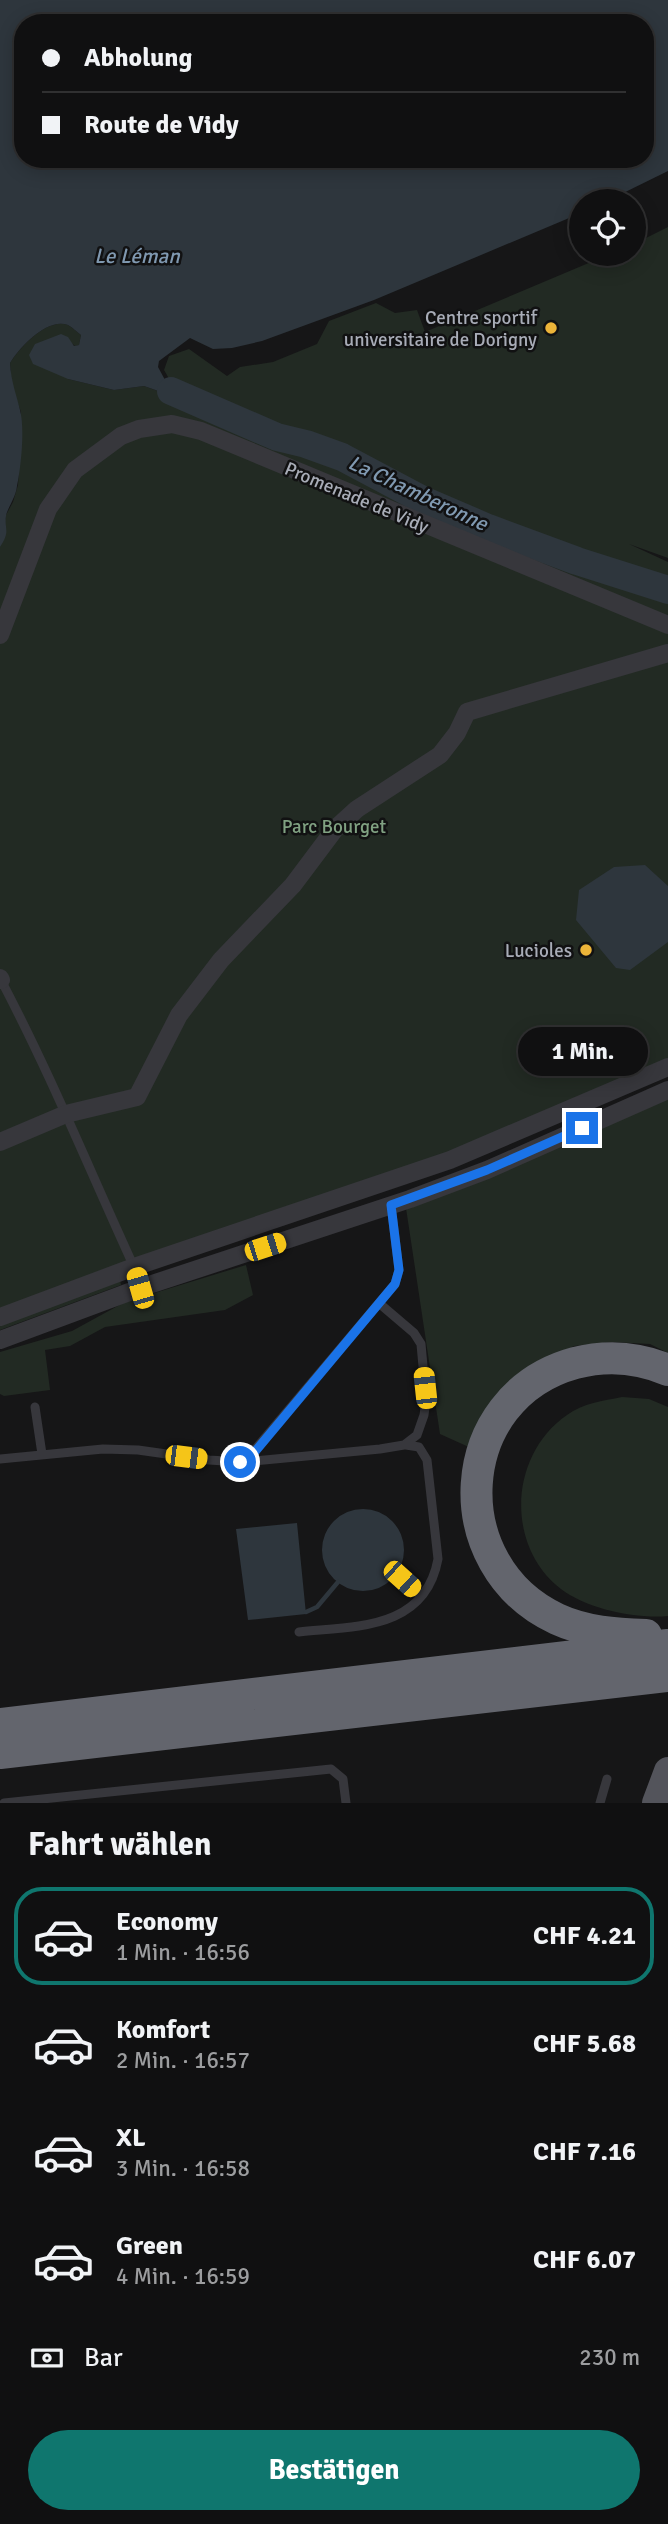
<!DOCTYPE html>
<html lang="de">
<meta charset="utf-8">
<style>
:root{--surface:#101011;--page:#19191a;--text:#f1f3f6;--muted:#9c9d9f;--line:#303031;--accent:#0f766e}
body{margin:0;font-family:Signika,sans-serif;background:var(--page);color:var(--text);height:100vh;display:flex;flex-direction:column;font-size:26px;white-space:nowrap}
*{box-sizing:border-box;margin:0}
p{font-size:23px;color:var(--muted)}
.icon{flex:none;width:38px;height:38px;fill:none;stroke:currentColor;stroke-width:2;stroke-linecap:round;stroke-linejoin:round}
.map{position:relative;height:1803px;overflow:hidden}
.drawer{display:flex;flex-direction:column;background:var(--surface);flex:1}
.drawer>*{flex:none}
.banner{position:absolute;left:14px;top:14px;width:640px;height:154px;border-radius:28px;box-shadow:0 4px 18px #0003,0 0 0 2px var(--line);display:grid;align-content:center;height:154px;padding:0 28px;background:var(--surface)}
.buttons{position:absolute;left:569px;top:189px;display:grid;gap:14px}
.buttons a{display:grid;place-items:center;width:77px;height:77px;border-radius:50%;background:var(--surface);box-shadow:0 4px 18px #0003,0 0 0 2px var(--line);font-size:35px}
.end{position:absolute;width:32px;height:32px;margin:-16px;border:9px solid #1a73e8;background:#fff;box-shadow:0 0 0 4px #fff}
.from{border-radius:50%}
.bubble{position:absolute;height:49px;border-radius:24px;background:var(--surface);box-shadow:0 4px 18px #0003,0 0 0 2px var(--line);font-size:23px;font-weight:700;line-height:49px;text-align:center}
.car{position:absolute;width:21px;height:42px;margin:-21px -10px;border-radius:9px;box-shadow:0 0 5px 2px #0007;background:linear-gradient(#f5c518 24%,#345 0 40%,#f5c518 0 76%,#345 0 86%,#f5c518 0)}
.banner b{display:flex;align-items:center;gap:24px;height:66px;font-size:26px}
.banner b+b{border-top:2px solid var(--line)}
.banner i{width:18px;height:18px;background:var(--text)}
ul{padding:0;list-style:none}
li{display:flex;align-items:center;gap:21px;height:98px;margin:0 14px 10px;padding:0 14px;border:4px solid transparent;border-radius:28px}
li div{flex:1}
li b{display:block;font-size:26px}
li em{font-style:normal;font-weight:700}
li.current{border-color:var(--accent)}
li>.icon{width:63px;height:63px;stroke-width:1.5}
h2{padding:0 28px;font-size:32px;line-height:84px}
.pay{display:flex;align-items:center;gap:18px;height:77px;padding:0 28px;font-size:26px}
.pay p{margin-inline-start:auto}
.primary-button{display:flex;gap:14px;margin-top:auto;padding:14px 28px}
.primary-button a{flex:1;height:80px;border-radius:42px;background:var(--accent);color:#fff;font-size:28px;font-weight:700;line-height:80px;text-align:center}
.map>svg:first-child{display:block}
.green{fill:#222a23}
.water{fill:#2e363d;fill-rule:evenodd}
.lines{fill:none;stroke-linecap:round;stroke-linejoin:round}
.stream{stroke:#2e363d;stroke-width:4.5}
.river{stroke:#2e363d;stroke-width:28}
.lane{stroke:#37373c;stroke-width:9}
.street{stroke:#37373c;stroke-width:18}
.primary{stroke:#53545b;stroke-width:28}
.highway{stroke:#63656d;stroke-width:32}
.route{stroke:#1a73e8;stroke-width:9}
.poi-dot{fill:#ecb439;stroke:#111112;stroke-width:2.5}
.labels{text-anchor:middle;stroke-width:5;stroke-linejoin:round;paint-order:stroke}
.poi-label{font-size:19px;fill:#a8acb7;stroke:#111112;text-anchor:end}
.street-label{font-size:19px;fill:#a8acb7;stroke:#111112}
.park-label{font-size:19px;fill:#80a182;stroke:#111112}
.water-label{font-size:21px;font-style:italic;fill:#8099b1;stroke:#111112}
</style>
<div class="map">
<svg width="668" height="1803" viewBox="0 0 668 1803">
<rect width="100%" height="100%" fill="#161617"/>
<!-- green -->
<path class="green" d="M668,227V558L629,544L668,562V1063L470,1148L118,1269L121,1285L0,1330V547L6,515L13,502L18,485L21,435V412L12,387L10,363C19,348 47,317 68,325C72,327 77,332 81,335L79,345L75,346L70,342L68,379L114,390L144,386L164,393L171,391L178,394L164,370L169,356L189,349L227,376L240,367L273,362L317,344L329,321L376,303L395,313L417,310L425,332L610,254H634V244Z
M668,1098V1353L650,1344L612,1342L574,1346L533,1365L471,1448L440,1434L406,1208Z
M246,1265L253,1295L225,1310L105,1327L70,1346L45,1350L50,1390L4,1396L0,1394V1352L72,1331L125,1302Z
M622,1397L649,1399L668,1407V1616C636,1619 587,1609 561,1589C505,1546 509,1455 567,1415C583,1403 603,1401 622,1397Z"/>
<!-- water -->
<path class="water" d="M0,0H668V171L607,201H581V213L374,300L262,341L232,348L213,349L190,338L159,361L158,367L171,391L164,393L144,386L114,390L68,379L33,364L29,355L35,344L61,334L68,337L74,346L79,345L81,335C77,332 72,327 68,325C47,317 19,348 10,363C11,381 16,393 20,410C25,429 21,466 17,486C16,497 7,509 6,516C4,530 11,530 0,547ZM23,23H646V159H23Z
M645,865L668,886V942L630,970L616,968L576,920L579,890L614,867Z
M322 1550a41 41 0 1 1 82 0a41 41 0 1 1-82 0Z
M297,1523L306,1614L248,1620L236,1529Z"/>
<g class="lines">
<!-- stream -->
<path class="stream" d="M306,1612L317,1607L338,1582"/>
<!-- river -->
<path class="river" d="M171,391L277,437L306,444L342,457L423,500L488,528L577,561L668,590"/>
<!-- lane -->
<path class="lane" d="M1,980C50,1073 90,1171 134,1267L140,1288
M35,1407L42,1454
M0,1459L103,1449L138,1450L209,1460L240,1462L247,1459L395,1284L399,1270L391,1205
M244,1462L380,1449L404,1445L417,1435L424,1415L426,1400L421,1344L414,1333L380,1304
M402,1579L421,1596
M299,1632C356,1626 425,1630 438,1559L427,1460L419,1447L406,1445
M4,1803L331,1769L343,1779L346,1803
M600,1803L607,1779"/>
<!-- street -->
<path class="street" d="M0,635L48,509L75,470L121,436L139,429L172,424L201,431L668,625
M0,978L1,980
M0,1142L66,1114L137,1097L179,1015L221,960L293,885L335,829L357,809L440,755L457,733L467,712L668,653
M0,1317L134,1267L450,1160L668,1067
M0,1340L140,1288L410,1199L487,1170L668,1090"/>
<!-- primary -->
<path class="primary" d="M656,1803L668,1771"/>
<!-- highway -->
<path class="highway" d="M646,1635C616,1634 585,1632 557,1619C443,1566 451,1397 575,1363C606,1355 638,1357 668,1370
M0,1724L668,1645
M0,1753L668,1676"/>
</g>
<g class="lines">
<!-- route -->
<path class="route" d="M240,1462L253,1454L395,1284L399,1270L391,1205L487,1170L582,1128"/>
</g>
<!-- markers -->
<g class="poi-dot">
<circle cx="551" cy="328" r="7"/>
<circle cx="586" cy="950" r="7"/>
</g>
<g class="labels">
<!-- poi labels -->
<g class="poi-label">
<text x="537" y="324">Centre sportif<tspan x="537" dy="22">universitaire de Dorigny</tspan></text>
<text x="572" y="957">Lucioles</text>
</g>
<!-- street labels -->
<g class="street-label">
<text transform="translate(357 497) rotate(23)" y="7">Promenade de Vidy</text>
</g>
<!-- park labels -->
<g class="park-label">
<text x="334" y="833">Parc Bourget</text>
</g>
<!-- water labels -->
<g class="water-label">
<text x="137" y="263">Le Léman</text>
<text transform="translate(418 493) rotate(25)" y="7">La Chamberonne</text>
</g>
</g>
</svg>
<div class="buttons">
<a><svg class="icon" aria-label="locate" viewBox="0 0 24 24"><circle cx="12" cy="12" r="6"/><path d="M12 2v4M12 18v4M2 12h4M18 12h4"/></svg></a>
</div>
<i class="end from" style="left:240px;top:1462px"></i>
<i class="end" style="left:582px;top:1128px"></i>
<div class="bubble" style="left:518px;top:1027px;width:130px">1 Min.</div>
<i class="car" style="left:265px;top:1247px;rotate:72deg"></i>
<i class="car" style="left:140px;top:1288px;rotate:344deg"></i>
<i class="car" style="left:425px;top:1388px;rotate:354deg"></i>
<i class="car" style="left:186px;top:1457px;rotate:97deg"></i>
<i class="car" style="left:402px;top:1579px;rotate:132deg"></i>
<div class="banner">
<b><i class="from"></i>Abholung</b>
<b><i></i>Route de Vidy</b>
</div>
</div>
<section class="drawer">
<h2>Fahrt wählen</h2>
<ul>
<li class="current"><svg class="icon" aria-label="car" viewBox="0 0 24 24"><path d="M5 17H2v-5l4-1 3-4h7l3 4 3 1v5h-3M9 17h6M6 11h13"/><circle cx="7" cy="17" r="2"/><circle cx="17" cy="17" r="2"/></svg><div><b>Economy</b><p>1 Min. · 16:56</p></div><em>CHF 4.21</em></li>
<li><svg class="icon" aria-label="car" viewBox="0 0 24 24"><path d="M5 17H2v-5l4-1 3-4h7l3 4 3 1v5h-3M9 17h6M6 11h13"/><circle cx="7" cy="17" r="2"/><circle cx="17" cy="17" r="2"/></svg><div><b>Komfort</b><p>2 Min. · 16:57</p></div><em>CHF 5.68</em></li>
<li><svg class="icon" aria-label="car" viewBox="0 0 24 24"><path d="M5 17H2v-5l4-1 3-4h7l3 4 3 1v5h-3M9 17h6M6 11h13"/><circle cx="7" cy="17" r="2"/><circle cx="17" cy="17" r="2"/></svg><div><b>XL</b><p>3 Min. · 16:58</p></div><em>CHF 7.16</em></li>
<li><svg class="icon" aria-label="car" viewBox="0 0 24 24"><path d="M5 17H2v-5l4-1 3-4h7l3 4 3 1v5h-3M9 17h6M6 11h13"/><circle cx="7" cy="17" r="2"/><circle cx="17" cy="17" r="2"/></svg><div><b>Green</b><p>4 Min. · 16:59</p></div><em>CHF 6.07</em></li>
</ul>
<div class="pay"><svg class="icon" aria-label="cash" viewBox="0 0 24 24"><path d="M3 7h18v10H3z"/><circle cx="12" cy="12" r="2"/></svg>Bar<p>230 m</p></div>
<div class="primary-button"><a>Bestätigen</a></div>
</section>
